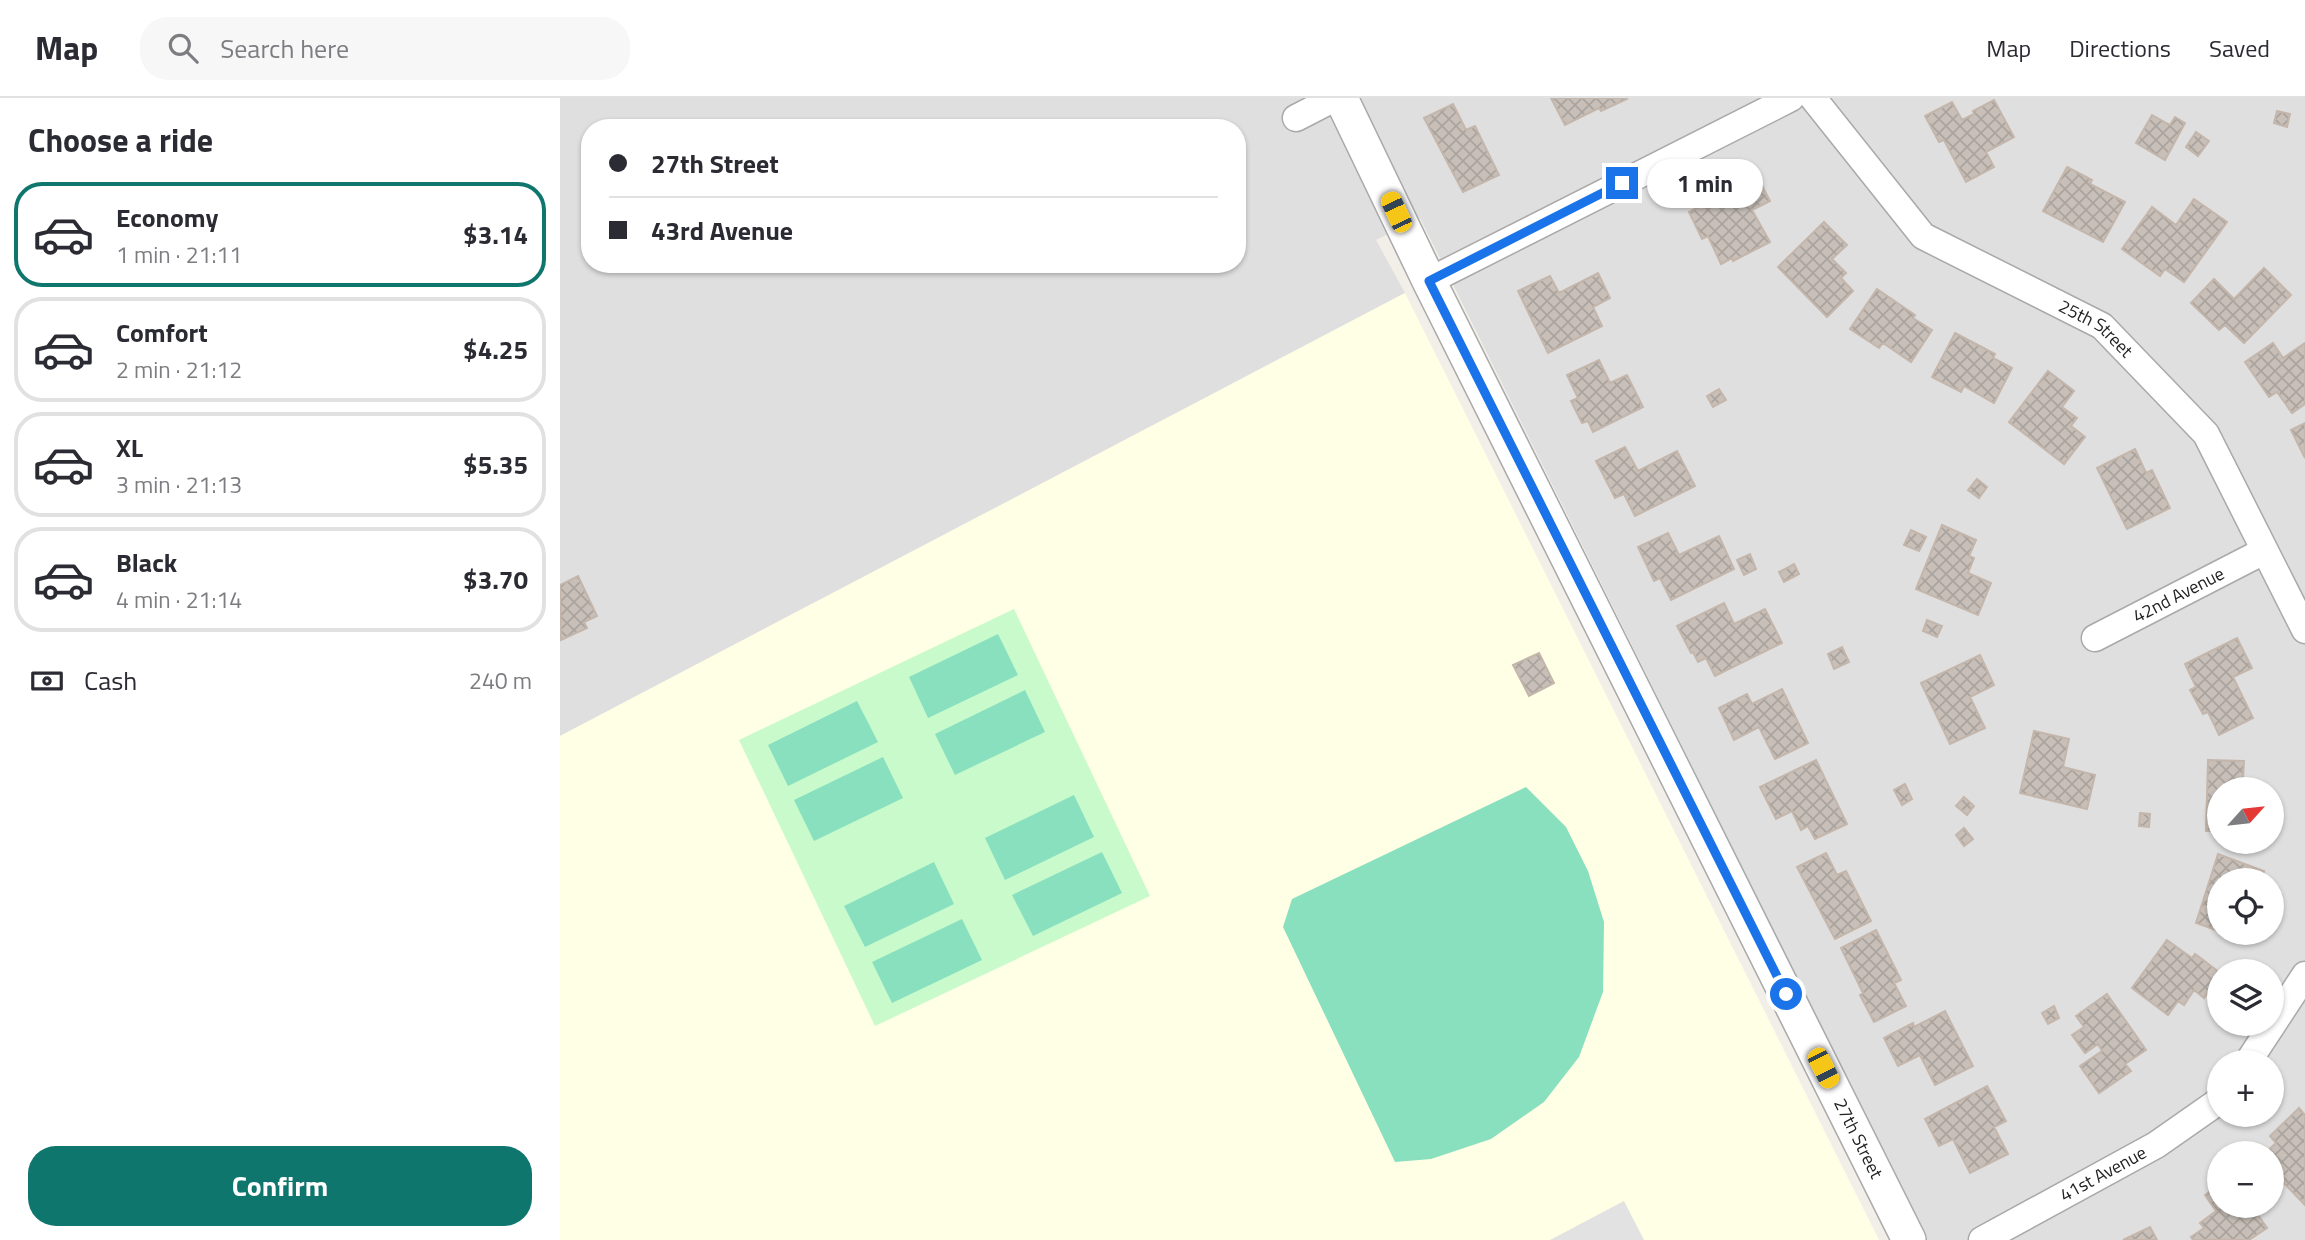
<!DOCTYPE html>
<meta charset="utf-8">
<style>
:root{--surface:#fff;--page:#f7f7f7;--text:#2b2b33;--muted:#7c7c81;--line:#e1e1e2;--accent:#0f766e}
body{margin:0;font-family:"Titillium Web",sans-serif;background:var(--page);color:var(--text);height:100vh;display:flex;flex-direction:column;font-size:26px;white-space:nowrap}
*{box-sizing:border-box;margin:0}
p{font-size:23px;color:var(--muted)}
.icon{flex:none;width:38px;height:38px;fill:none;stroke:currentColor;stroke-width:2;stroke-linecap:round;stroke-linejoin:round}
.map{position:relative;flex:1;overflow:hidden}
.side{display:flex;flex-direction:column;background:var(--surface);width:560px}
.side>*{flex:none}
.banner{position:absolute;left:21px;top:21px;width:665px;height:154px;border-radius:28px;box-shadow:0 2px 5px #0004;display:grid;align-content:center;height:154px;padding:0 28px;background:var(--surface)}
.needle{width:46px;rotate:63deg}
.buttons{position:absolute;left:1647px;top:679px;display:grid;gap:14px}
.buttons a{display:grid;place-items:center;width:77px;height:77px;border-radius:50%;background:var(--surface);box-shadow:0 2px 5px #0004;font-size:35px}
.end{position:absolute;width:32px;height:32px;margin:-16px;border:9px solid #1a73e8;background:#fff;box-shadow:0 0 0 4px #fff}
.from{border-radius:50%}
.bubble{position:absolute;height:49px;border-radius:24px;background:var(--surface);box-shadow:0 2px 5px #0004;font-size:23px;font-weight:700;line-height:49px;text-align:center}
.car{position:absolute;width:21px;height:42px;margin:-21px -10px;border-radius:9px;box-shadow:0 0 5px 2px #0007;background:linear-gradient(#f5c518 24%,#345 0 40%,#f5c518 0 76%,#345 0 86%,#f5c518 0)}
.banner b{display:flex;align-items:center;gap:24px;height:66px;font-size:26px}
.banner b+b{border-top:2px solid var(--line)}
.banner i{width:18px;height:18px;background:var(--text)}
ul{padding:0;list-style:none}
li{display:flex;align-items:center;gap:21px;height:105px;margin:0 14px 10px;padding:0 14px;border:4px solid var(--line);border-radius:28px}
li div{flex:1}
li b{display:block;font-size:26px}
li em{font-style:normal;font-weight:700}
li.on{border-color:var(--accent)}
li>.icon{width:63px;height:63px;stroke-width:1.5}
h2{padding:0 28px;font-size:32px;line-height:84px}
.pay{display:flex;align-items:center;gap:18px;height:77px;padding:0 28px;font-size:26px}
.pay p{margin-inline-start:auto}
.button{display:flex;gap:14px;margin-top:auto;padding:14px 28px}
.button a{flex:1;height:80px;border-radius:28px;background:var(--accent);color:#fff;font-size:28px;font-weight:700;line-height:80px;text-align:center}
header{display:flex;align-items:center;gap:42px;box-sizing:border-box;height:98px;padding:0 35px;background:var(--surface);border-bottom:2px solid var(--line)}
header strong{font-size:33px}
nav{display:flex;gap:38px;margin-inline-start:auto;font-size:24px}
.search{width:490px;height:63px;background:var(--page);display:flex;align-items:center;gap:18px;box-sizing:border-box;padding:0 24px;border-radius:28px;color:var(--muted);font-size:26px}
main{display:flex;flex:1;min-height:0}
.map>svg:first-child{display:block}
.residential{fill:#e0dfdf;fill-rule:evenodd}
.education{fill:#ffffe5}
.park{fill:#c8facc}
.pitch{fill:#88e0be}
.parking{fill:#e2e2e2}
.building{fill:url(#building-cross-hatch);stroke:#c4b6ab;stroke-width:2}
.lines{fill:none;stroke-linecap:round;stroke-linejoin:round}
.minor-casing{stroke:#a9a9a9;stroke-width:29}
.tertiary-casing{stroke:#a9a9a9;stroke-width:36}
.minor{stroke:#fff;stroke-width:26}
.tertiary{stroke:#fff;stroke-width:33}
.route{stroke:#1a73e8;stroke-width:9}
.labels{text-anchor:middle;stroke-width:6;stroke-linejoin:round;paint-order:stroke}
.street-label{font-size:18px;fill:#222;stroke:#fff}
</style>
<header>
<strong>Map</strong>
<div class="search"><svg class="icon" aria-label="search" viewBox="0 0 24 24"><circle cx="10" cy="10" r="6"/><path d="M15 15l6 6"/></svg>Search here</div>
<nav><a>Map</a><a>Directions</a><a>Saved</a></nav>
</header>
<main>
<section class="side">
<h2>Choose a ride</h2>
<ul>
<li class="on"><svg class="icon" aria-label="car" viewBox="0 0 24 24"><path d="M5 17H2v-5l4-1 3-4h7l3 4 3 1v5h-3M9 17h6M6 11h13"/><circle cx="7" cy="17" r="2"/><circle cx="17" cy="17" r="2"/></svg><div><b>Economy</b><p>1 min · 21:11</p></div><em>$3.14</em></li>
<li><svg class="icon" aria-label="car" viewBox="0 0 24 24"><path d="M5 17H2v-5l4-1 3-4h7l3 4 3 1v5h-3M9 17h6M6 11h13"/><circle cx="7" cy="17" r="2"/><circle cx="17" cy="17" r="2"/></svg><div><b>Comfort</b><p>2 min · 21:12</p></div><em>$4.25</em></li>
<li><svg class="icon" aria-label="car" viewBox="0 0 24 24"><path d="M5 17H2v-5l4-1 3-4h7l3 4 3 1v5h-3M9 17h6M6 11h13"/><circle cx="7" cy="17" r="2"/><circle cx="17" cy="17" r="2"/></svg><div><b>XL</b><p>3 min · 21:13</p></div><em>$5.35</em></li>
<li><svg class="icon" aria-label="car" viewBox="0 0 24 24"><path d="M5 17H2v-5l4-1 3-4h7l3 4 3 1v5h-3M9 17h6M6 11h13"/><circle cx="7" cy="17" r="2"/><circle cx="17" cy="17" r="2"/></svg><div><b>Black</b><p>4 min · 21:14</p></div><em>$3.70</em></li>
</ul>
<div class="pay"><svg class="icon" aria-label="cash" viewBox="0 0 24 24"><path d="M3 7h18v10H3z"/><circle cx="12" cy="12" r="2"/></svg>Cash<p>240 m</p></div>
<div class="button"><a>Confirm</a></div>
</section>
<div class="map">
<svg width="1745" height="1142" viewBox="0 0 1745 1142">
<defs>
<pattern id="building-cross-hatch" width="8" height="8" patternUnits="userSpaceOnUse" patternTransform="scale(1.75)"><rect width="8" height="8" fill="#c7bfb8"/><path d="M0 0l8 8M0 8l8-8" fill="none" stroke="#aba49e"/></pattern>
</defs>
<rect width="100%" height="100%" fill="#f2efe9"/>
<!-- residential -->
<path class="residential" d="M0,0H1745V1142H1367L860,120L816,142L845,195L0,638ZM30,30H677V166H30ZM1659,691H1712V744H1659ZM1659,782H1712V835H1659ZM1659,873H1712V926H1659ZM1659,964H1712V1017H1659ZM1659,1055H1712V1108H1659Z"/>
<!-- education -->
<path class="education" d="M845,195L1319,1142H0V638Z"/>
<!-- park -->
<path class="park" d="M454,511L590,798L315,928L179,642Z"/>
<!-- pitch -->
<path class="pitch" d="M438,536L458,577L368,620L349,579Z
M465,592L485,634L395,677L375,636Z
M297,603L318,644L228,688L208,647Z
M323,659L343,700L254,743L234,702Z
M966,689L1006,729L1028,773L1044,824L1043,894L1019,959L984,1004L931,1041L871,1061L835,1064L723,829L732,801Z
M514,697L534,739L445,782L425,740Z
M542,754L562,795L473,838L452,797Z
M374,764L394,806L305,849L284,808Z
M402,821L422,862L332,905L312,864Z"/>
<!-- parking -->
<path class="parking" d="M1064,1103L1084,1142H990Z"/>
<!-- building -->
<path class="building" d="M991,0H1066L1067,1L1041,13L1039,10L1005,27Z
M1434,2L1454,39L1426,54L1434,69L1406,84L1384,42L1379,44L1365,18L1392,4L1402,22L1414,16L1413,13Z
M893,6L906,32L915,28L939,77L903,94L864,20Z
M1717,13L1730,16L1727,29L1714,25Z
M1592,17L1610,27L1615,19L1625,25L1605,62L1576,45Z
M1636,34L1649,43L1638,58L1626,49Z
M1507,69L1532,82L1530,86L1565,104L1543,144L1483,113Z
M1195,74L1210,103L1192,112L1210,144L1173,163L1172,160L1161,166L1148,138L1142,141L1129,114L1171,93L1169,87Z
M1634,101L1667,124L1624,184L1605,171L1600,178L1562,151L1592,109L1616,127Z
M1264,124L1287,147L1272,161L1286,175L1281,180L1293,193L1267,219L1218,169Z
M1704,170L1731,197L1684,245L1665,227L1659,232L1631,205L1654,181L1674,201Z
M1038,175L1050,200L1033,209L1042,228L988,255L958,193L990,178L999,195Z
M1317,191L1355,217L1353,220L1372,232L1351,264L1323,245L1319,250L1290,231Z
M1395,235L1435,256L1433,260L1452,270L1434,305L1404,288L1401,294L1372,279Z
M1713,245L1723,260L1745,245V306L1732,315L1717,294L1709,299L1685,264Z
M1039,262L1050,285L1067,277L1083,309L1033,334L1028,323L1022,325L1011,303L1018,300L1007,277Z
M1488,273L1514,293L1502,309L1517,320L1511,328L1525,339L1504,366L1449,324Z
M1159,291L1166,302L1153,309L1147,298Z
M1745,325V360L1731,332Z
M1065,349L1078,373L1117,353L1135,388L1075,418L1064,396L1055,400L1036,363Z
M1575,351L1586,375L1592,372L1610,410L1567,431L1537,370Z
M1417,381L1427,389L1419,400L1408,392Z
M1382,427L1416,442L1409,458L1414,460L1408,475L1431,485L1418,517L1356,491Z
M1351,432L1366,439L1359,453L1344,447Z
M1108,435L1119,457L1159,438L1174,471L1111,502L1100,480L1094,483L1078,449Z
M1190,456L1196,471L1184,477L1177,462Z
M1234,466L1239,476L1224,484L1219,474Z
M18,478L37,518L24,524L27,530L1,542L0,487Z
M1164,505L1174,526L1205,511L1222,545L1155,578L1146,560L1138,564L1133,554L1131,555L1117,528Z
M1367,522L1382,528L1377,539L1363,533Z
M1677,540L1692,570L1673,579L1693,620L1659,637L1648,614L1643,616L1630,592L1636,589L1625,566Z
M1282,549L1289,564L1274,571L1268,556Z
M979,555L994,585L969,598L953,567Z
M1420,557L1434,587L1410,599L1425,630L1390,646L1361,585Z
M1222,591L1248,645L1215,661L1199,629L1174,642L1159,610L1187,596L1192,606Z
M1474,633L1509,641L1503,669L1535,677L1527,711L1460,695Z
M1256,662L1287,726L1255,741L1248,728L1241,732L1232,713L1216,721L1200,689Z
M1648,662L1684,663L1683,681H1691V691H1659V733H1646Z
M1345,686L1352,701L1342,707L1334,692Z
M1404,699L1414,708L1407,717L1396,708Z
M1580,715L1590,716L1589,729L1579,728Z
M1404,730L1413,741L1404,748L1396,737Z
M1266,755L1277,777L1286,773L1311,823L1275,841L1237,769Z
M1658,756L1704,773L1701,782H1659V833L1636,825Z
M1316,832L1341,882L1334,885L1346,908L1314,924L1300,897L1303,895L1281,850Z
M1607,842L1632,860L1635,856L1659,874V879L1644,900L1634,892L1624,907L1618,903L1608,917L1572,890Z
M1547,896L1586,952L1565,966L1571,973L1539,995L1520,968L1542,953L1538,946L1525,955L1512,937L1524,929L1516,918Z
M1494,908L1499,920L1488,926L1482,915Z
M1385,913L1413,968L1375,987L1360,957L1338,968L1324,940L1353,925L1354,929Z
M1427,988L1446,1023L1434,1029L1448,1056L1410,1075L1393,1041L1379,1048L1365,1021Z
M1739,1010L1745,1017V1107L1712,1073V1055H1705L1716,1045L1710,1038Z
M1659,1087V1108H1692L1707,1130L1689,1142H1633L1631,1139L1644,1130L1640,1125L1656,1113L1645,1097Z
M1590,1129L1597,1142H1563Z"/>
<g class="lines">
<defs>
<g id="minor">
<path id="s1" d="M1253,0L1363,138L1542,228L1646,336L1745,532"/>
<path d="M736,20L775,0"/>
<path d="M869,183L1231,0"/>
<path id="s2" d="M1535,540L1704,453"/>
<path d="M1688,964L1745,877"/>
<path id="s3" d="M1422,1142L1596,1047L1659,1003"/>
</g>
<g id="tertiary">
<path id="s4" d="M781,0L869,183L1349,1142"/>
</g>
</defs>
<!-- minor casing -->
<use href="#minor" class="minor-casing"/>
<!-- tertiary casing -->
<use href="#tertiary" class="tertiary-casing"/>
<!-- minor -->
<use href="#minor" class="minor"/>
<!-- tertiary -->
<use href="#tertiary" class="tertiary"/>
</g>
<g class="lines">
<!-- route -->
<path class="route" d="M1062,85L869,183L1226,896"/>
</g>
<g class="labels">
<!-- street labels -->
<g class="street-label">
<text dy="6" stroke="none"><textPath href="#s1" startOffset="373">25th Street</textPath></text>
<text dy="6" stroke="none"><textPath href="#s2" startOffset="94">42nd Avenue</textPath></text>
<text dy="6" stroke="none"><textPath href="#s4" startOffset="1162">27th Street</textPath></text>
<text dy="6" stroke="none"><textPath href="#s3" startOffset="138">41st Avenue</textPath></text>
</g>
</g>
</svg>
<div class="buttons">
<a><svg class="needle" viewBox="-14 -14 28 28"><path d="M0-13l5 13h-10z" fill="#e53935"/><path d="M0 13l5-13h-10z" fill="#7c7c81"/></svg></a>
<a><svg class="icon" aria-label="locate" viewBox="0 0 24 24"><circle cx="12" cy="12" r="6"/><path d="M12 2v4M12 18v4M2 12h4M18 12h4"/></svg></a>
<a><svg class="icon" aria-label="layers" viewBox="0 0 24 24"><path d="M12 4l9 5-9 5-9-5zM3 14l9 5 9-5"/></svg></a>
<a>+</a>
<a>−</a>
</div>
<i class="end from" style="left:1226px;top:896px"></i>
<i class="end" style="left:1062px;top:85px"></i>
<div class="bubble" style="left:1087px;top:61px;width:116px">1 min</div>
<i class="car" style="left:836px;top:114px;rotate:335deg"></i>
<i class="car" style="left:1263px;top:970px;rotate:153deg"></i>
<div class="banner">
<b><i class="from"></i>27th Street</b>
<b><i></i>43rd Avenue</b>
</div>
</div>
</main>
